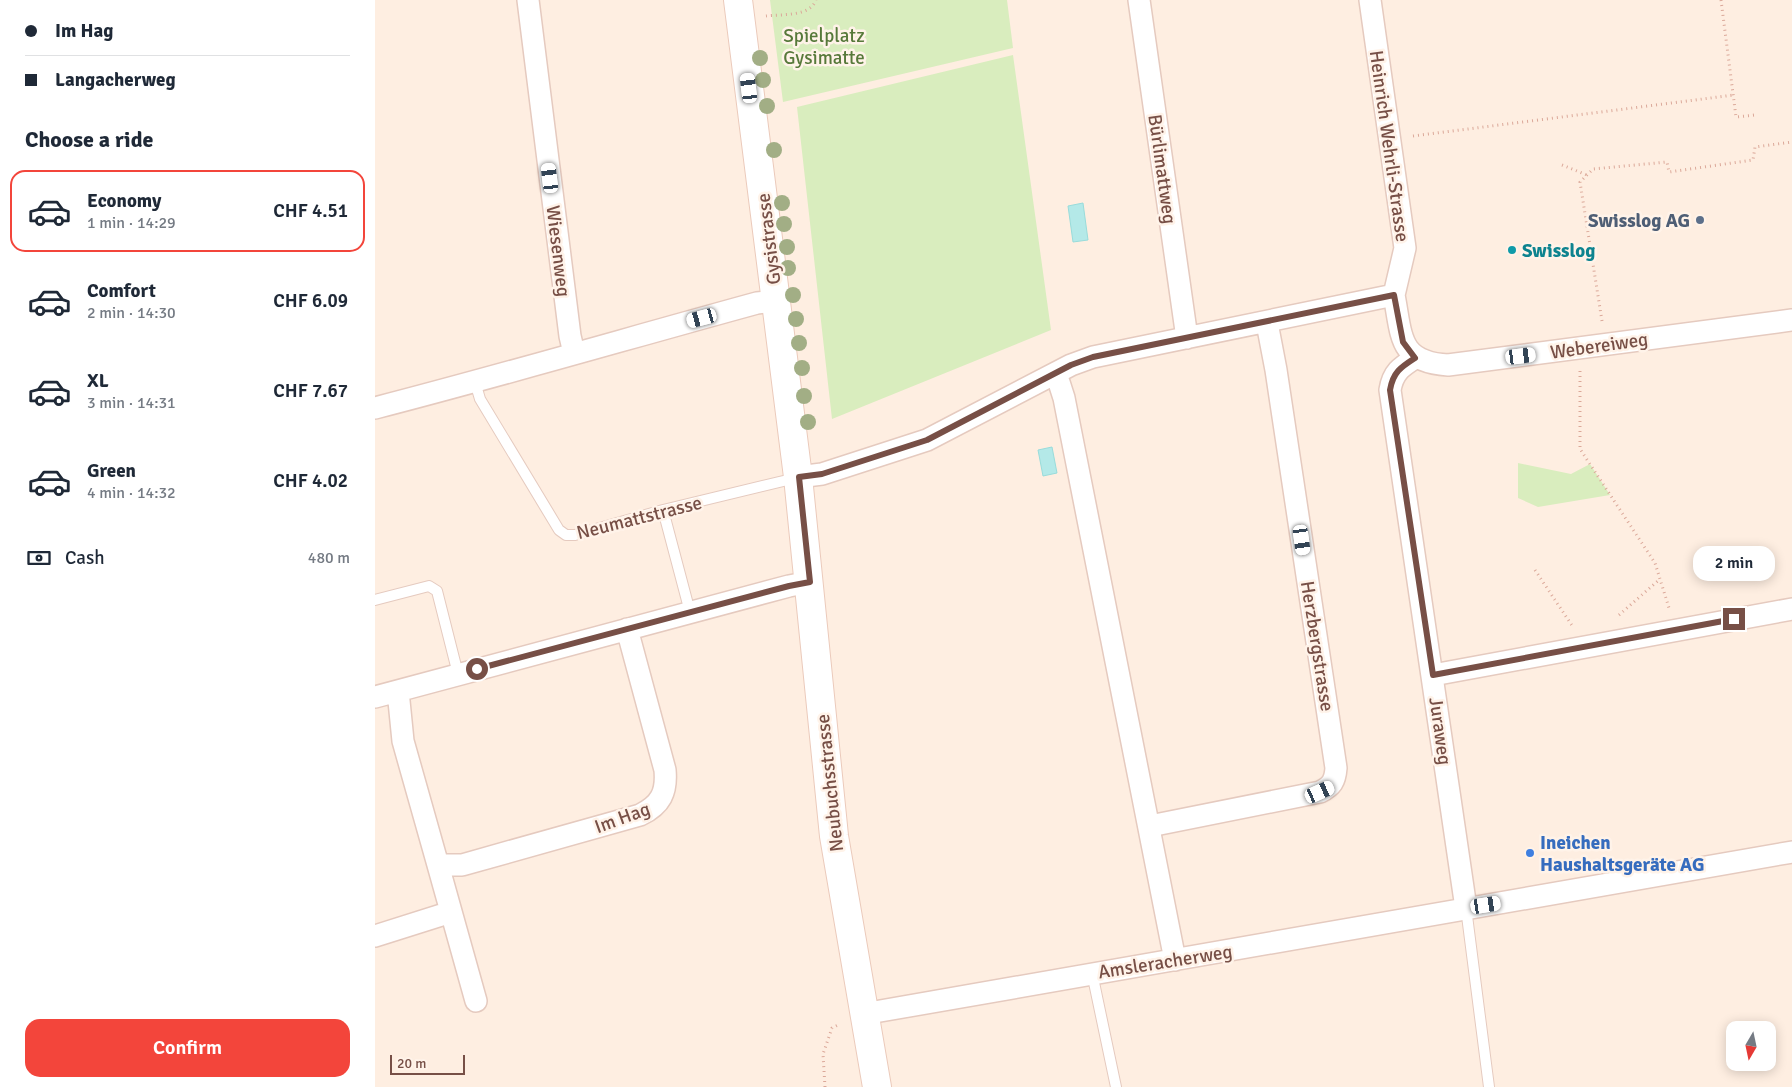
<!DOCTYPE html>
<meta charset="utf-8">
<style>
:root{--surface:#fff;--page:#f2f2f3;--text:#1f2937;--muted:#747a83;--line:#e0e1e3;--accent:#f3453b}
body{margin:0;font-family:Signika,sans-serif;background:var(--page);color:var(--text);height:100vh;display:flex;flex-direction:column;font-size:19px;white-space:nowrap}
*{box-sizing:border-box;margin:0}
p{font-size:16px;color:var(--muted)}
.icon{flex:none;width:28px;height:28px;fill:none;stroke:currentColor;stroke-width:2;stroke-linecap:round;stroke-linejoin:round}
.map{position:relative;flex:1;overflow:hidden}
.details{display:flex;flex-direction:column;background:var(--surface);width:375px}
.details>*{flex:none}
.banner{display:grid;align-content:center;height:110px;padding:0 25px;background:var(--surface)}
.needle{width:32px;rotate:189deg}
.fabs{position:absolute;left:1351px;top:1021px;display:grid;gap:10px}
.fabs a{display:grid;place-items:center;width:50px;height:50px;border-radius:10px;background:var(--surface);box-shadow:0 2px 12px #0003;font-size:25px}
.scale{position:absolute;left:15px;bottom:12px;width:75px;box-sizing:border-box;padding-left:5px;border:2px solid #774f46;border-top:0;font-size:14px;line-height:18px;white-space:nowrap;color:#774f46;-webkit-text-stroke:4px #fff3e9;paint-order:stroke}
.end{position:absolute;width:22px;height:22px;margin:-11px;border:6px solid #774f46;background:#fff;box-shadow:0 0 0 2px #fff}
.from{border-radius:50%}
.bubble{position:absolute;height:35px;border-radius:15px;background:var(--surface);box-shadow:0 2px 12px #0003;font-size:16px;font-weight:600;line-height:35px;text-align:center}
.car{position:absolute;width:15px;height:30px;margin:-15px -8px;border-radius:6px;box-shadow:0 0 4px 1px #0007;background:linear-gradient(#fff 24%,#345 0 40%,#fff 0 76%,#345 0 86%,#fff 0)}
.banner b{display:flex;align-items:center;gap:18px;height:48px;font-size:19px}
.banner b+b{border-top:1px solid var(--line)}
.banner i{width:12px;height:12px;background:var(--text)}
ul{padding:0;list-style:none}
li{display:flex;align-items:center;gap:15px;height:82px;margin:0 10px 8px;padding:0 15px;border:2px solid transparent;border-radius:15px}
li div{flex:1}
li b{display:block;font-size:19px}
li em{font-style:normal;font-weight:600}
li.active{border-color:var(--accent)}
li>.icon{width:45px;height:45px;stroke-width:1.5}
h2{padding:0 25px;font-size:22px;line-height:60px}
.pay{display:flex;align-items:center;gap:12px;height:55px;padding:0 25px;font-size:19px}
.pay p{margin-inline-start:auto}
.button{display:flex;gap:10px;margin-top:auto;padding:10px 25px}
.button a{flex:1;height:58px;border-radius:15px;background:var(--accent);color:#fff;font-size:20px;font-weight:600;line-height:58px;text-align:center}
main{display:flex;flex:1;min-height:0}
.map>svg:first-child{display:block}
.green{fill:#d9edbe}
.water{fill:#b4e9e8;stroke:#99dcdb}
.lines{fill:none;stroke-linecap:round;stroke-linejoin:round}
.lane-casing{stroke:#e5cabf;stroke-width:12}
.street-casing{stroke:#e5cabf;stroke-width:24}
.secondary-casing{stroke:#ebcabb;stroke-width:30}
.path{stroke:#dba899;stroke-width:3;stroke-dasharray:1 4;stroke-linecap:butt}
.lane{stroke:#fff;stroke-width:10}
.street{stroke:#fff;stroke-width:21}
.secondary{stroke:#fff;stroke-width:28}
.tree{fill:#a2ae85}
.route{stroke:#774f46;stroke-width:6}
.service-dot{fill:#5c6f8a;stroke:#fff3e9;stroke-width:2}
.culture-dot{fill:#0f9aa8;stroke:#fff3e9;stroke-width:2}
.shop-dot{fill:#3f7fe0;stroke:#fff3e9;stroke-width:2}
.labels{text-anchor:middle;stroke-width:5;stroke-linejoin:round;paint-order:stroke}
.park-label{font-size:19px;fill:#57793a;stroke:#fff3e9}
.street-label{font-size:19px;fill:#774f46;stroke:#fff3e9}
.service-label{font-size:19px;font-weight:bold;fill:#4e5e75;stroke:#fff3e9;text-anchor:end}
.culture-label{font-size:19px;font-weight:bold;fill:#0d838f;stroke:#fff3e9;text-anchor:start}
.shop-label{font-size:19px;font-weight:bold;fill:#366cbe;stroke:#fff3e9;text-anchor:start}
</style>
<main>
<section class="details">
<div class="banner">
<b><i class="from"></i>Im Hag</b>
<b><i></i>Langacherweg</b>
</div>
<h2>Choose a ride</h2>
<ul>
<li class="active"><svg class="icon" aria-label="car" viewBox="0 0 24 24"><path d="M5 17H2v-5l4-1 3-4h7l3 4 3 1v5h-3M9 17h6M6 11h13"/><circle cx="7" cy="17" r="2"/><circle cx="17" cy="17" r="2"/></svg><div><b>Economy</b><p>1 min · 14:29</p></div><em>CHF 4.51</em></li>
<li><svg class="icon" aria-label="car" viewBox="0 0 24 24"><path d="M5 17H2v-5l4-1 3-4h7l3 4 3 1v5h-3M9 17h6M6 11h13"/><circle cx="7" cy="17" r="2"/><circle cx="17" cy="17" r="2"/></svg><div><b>Comfort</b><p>2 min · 14:30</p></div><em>CHF 6.09</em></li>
<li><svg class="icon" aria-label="car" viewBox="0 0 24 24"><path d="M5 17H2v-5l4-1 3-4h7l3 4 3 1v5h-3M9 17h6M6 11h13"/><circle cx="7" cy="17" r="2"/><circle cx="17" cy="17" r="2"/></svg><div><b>XL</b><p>3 min · 14:31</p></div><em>CHF 7.67</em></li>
<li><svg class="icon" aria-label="car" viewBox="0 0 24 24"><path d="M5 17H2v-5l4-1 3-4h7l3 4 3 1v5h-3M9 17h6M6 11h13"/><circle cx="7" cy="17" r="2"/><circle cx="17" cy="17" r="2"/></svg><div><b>Green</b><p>4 min · 14:32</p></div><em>CHF 4.02</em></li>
</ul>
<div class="pay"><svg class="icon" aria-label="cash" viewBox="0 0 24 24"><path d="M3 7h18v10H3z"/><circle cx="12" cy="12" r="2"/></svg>Cash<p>480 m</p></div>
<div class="button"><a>Confirm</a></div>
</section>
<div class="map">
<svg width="1417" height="1087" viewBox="0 0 1417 1087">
<rect width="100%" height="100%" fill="#feeee1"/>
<!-- green -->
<path class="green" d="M395,0H632L638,48L408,102Z
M638,55L676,330L457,419L422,107Z
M1143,463L1196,474L1215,464L1235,495L1163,507L1143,498Z"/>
<!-- water -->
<path class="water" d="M708,203L713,240L698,242L693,206Z
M677,447L682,473L668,476L663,450Z"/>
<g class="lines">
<defs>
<path id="lane" d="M100,382L105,399L184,530L191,535H200L288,510L421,478
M288,510L315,612
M0,600L54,586L62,591L83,674
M1091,908L1114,1087
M717,973L741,1087"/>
<path id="street" d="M153,0L195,336L199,353
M764,0L812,338
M1019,295C1027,336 1023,362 1073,365L1417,320
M1040,358C1026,367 1018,372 1015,390L1091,908
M681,373L689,398L800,960
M0,408C128,375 254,338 382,303L400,301
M423,477L447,474L552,440L696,365L718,357L1019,295L1030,248L995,0
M1058,675L1417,609
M23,691L28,741L63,865H87L265,815C286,805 292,792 290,770L252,629
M0,697L414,586L435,582
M775,826L945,792C957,786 960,781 961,768L901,370L892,323
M63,865L101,1001
M0,936L76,912
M488,1014L1417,852"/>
<path id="secondary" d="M363,0L423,477L459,836L502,1087"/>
</defs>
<!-- lane casing -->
<use href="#lane" class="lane-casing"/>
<!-- street casing -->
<use href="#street" class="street-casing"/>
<!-- secondary casing -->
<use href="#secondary" class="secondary-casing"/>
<!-- path -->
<path class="path" d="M1346,0L1361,117L1380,115
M391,16C406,14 435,17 441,0
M1038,136L1359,95
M1187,165L1212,175
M1227,321L1205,182L1218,169L1292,162L1294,172L1378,160L1380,147L1417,142
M1205,371V449L1280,563L1294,608
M1160,570L1198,627
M1244,615L1285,579
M450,1087L448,1054L457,1028L465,1024"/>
<!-- lane -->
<use href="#lane" class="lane"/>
<!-- street -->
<use href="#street" class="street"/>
<!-- secondary -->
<use href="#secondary" class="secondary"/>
</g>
<!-- trees -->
<g class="tree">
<circle cx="385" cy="58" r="8"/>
<circle cx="388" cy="80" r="8"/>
<circle cx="392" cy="106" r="8"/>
<circle cx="399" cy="150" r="8"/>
<circle cx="407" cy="203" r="8"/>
<circle cx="409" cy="224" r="8"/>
<circle cx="412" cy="247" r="8"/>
<circle cx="413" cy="268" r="8"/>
<circle cx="418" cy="295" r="8"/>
<circle cx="421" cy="319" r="8"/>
<circle cx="424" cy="343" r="8"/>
<circle cx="427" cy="368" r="8"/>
<circle cx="429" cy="396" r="8"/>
<circle cx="433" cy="422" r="8"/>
</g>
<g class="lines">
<!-- route -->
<path class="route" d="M102,669L414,586L435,582L424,477L447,474L552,440L696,365L718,357L1019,295L1028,342L1040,358C1026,367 1018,372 1015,390L1058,675L1359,619"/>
</g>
<!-- markers -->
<circle class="service-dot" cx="1325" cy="220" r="5"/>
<circle class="culture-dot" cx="1137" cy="250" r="5"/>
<circle class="shop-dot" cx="1155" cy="853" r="5"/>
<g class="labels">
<!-- park labels -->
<g class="park-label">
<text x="449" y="42">Spielplatz<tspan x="449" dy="22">Gysimatte</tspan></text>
</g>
<!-- street labels -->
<g class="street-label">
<text transform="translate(1015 146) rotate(82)" y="7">Heinrich Wehrli-Strasse</text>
<text transform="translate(788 169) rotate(82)" y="7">Bürlimattweg</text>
<text transform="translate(393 239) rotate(-97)" y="7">Gysistrasse</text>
<text transform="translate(184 251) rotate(83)" y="7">Wiesenweg</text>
<text transform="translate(1224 345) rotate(-8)" y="7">Webereiweg</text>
<text transform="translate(264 517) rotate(-14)" y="7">Neumattstrasse</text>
<text transform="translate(943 646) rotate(81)" y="7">Herzbergstrasse</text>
<text transform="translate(1066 731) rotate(82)" y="7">Juraweg</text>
<text transform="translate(454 783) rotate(-96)" y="7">Neubuchsstrasse</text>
<text transform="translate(247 817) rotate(-20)" y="7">Im Hag</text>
<text transform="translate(790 961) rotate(-9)" y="7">Amsleracherweg</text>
</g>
<!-- service labels -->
<g class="service-label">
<text x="1315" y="227">Swisslog AG</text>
</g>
<!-- culture labels -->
<g class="culture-label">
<text x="1147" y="257">Swisslog</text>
</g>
<!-- shop labels -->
<g class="shop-label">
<text x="1165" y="849">Ineichen<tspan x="1165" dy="22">Haushaltsgeräte AG</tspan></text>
</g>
</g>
</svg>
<div class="fabs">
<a><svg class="needle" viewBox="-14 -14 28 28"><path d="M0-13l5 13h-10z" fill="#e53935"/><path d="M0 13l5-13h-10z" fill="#747a83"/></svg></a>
</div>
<div class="scale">20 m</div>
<i class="end from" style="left:102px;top:669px"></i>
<i class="end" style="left:1359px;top:619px"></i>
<div class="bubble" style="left:1318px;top:546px;width:82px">2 min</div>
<i class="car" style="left:374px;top:88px;rotate:353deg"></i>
<i class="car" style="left:175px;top:178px;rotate:353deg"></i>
<i class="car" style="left:327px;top:318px;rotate:255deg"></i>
<i class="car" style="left:1146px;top:356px;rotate:83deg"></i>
<i class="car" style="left:927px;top:540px;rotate:172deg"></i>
<i class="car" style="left:945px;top:792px;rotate:66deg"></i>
<i class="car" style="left:1111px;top:905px;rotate:81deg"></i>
</div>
</main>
